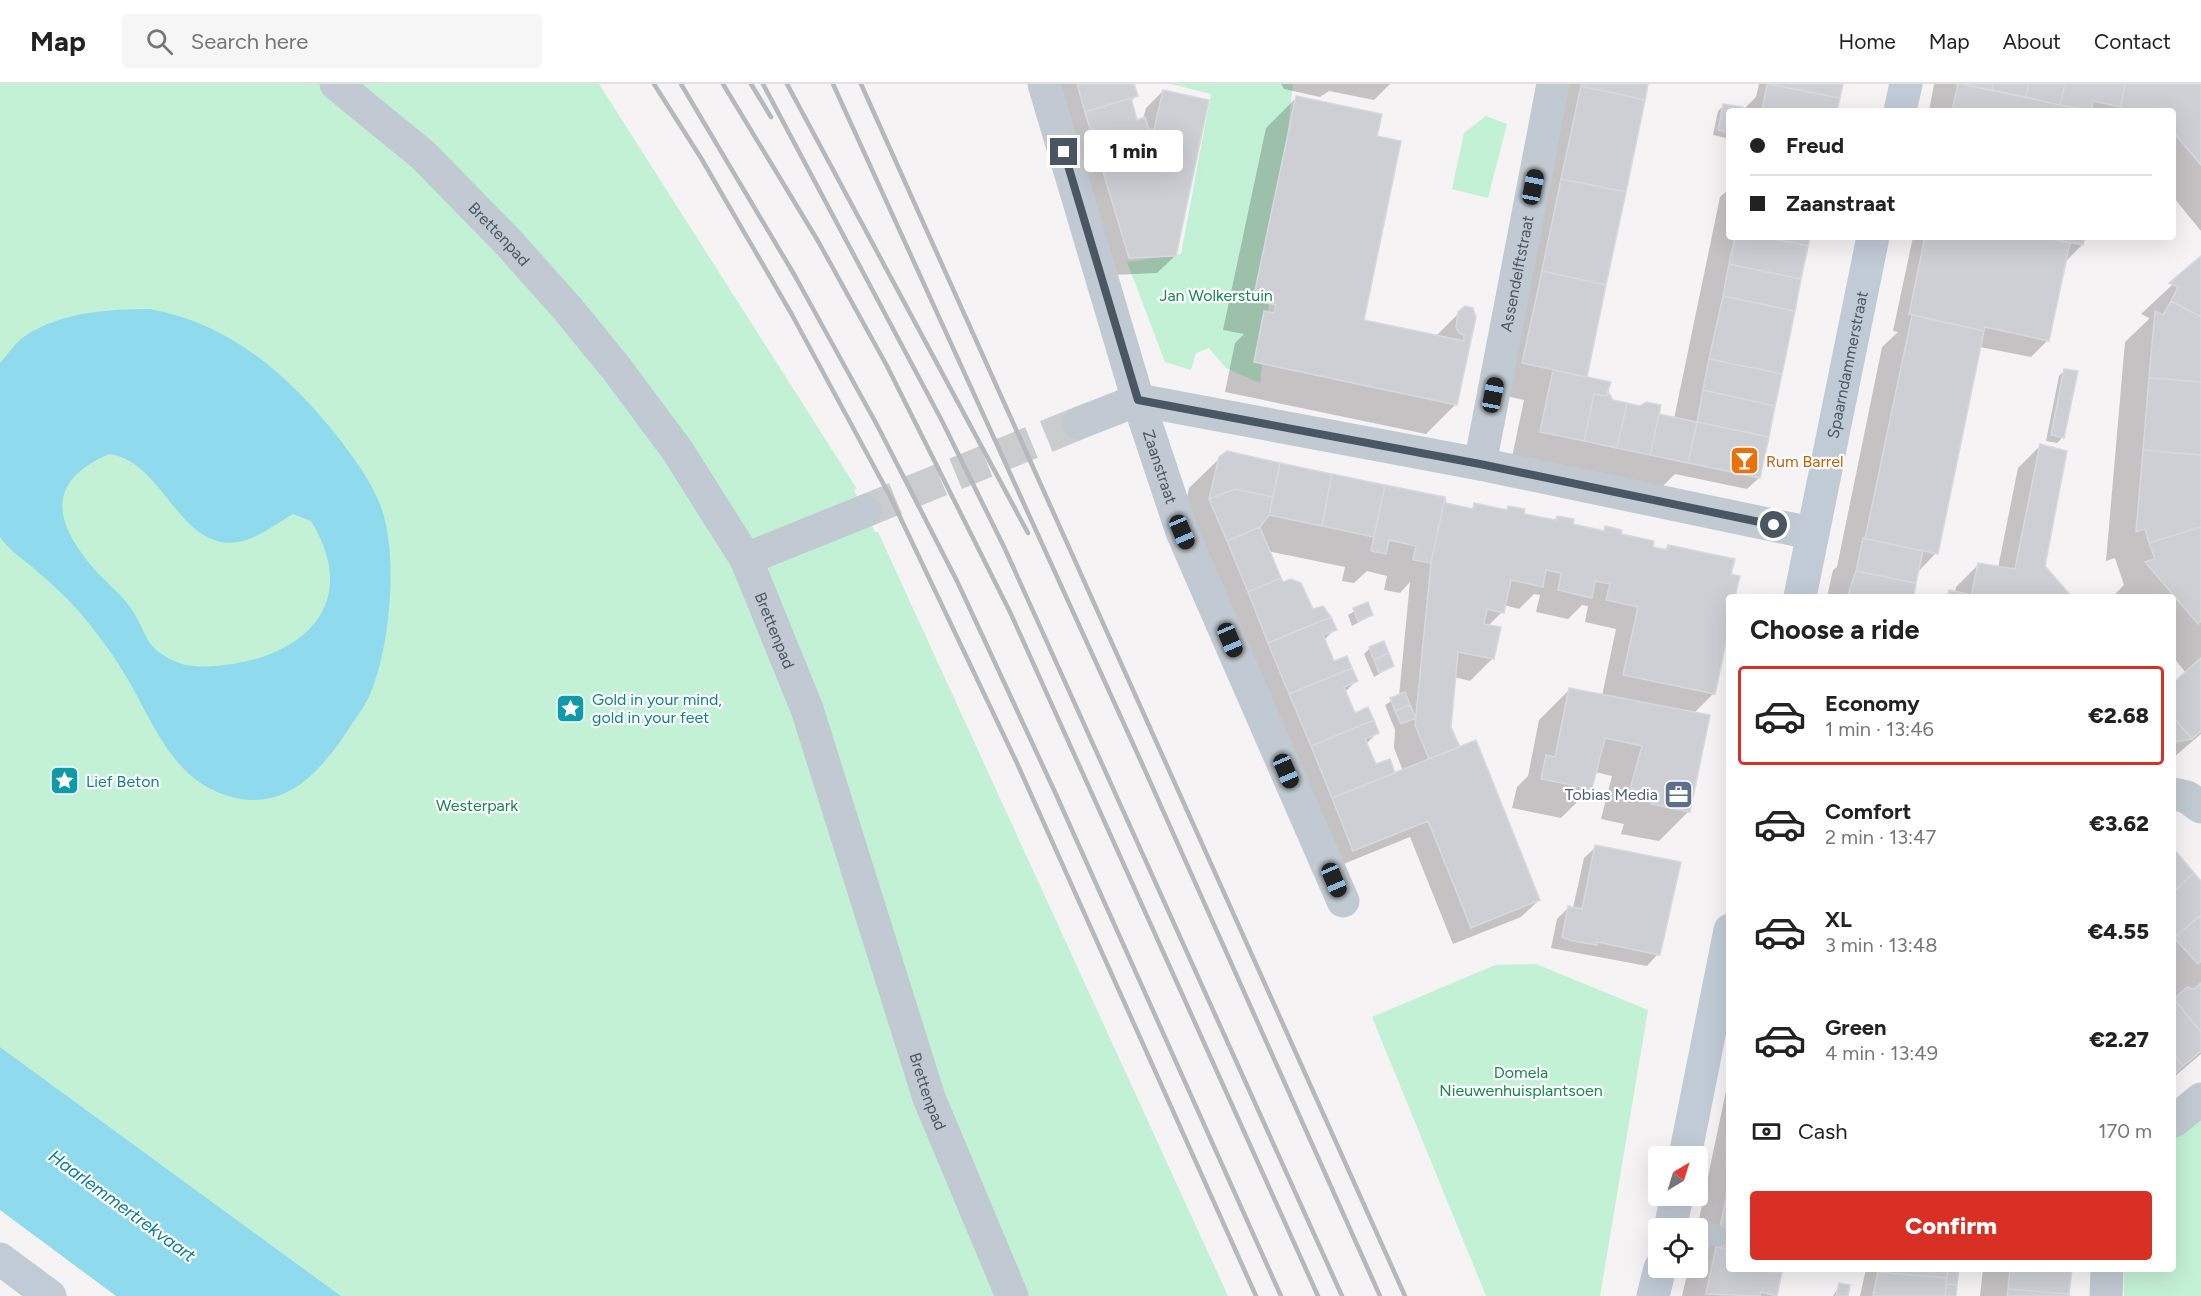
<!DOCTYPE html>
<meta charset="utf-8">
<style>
:root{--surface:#fff;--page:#f6f6f6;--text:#222;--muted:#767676;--line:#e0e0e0;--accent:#d93025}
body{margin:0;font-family:Figtree,sans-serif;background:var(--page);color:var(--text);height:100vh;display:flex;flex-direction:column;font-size:22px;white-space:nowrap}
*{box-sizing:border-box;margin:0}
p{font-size:20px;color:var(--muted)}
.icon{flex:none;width:33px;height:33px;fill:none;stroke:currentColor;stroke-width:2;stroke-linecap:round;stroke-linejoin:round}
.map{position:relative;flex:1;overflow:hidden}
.sheet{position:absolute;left:1726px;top:510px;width:450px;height:678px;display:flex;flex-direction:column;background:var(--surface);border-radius:6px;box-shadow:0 6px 24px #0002}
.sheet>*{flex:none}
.guide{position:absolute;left:1726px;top:24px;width:450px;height:132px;border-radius:6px;box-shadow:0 6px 24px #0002;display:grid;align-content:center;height:132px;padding:0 24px;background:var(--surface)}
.needle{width:39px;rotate:38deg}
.controls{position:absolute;left:1648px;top:1062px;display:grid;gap:12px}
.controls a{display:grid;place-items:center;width:60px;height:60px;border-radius:6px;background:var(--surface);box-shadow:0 6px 24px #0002;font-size:30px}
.end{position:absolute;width:27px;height:27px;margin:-14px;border:8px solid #4a5661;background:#fff;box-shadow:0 0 0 3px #fff}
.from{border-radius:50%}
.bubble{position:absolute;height:42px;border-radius:6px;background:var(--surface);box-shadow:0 6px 24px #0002;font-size:20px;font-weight:800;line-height:42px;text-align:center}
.car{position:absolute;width:18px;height:36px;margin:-18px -9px;border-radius:8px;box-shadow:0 0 4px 2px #0007;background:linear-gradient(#222 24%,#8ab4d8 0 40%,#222 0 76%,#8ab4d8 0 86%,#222 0)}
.guide b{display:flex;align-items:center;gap:21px;height:57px;font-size:22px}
.guide b+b{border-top:2px solid var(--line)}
.guide i{width:15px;height:15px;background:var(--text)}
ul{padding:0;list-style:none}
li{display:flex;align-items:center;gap:18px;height:99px;margin:0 12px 9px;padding:0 12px;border:3px solid transparent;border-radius:6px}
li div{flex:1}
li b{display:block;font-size:22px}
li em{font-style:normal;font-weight:800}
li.on{border-color:var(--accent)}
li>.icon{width:54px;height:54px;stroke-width:1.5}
h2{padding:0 24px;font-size:27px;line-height:72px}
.pay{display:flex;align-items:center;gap:15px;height:66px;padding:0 24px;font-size:22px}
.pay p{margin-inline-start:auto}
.primary-button{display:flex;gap:12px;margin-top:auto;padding:12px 24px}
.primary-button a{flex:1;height:69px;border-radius:6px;background:var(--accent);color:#fff;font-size:24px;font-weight:800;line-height:69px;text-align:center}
header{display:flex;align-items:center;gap:36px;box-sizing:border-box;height:84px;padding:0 30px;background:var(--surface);border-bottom:2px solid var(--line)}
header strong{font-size:28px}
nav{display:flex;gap:33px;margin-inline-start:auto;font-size:21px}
.search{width:420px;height:54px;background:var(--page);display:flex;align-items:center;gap:15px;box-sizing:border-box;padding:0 21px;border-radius:6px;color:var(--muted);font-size:22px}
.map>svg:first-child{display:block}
.green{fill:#c3f1d5}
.water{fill:#90daee;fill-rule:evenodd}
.shadow{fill:#0003;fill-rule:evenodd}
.building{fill:#cdcfd5;stroke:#d7d9de;stroke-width:1.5}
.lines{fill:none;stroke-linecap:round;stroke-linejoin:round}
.street-tunnel{stroke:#caccce;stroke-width:33;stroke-dasharray:33 16;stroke-linecap:butt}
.lane{stroke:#c1cad2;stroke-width:21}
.street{stroke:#c1cad2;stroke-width:33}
.secondary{stroke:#c1cbd6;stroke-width:33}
.rail{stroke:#b5b8bd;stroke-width:4.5}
.route{stroke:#4a5661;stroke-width:8}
.labels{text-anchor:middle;stroke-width:4.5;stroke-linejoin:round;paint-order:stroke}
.street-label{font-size:16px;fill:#4a5661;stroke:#fff}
.park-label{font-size:16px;fill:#17864f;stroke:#fff}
.food-label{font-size:16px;fill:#c56008;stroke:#fff;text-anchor:start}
.culture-label{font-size:16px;fill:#0d838f;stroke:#fff;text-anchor:start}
.service-label{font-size:16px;fill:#4e5e75;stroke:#fff;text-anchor:end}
.water-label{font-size:18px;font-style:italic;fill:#0c7c9b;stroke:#fff}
</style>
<header>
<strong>Map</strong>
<div class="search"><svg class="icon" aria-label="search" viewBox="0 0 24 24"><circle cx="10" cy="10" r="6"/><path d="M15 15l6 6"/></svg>Search here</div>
<nav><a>Home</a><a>Map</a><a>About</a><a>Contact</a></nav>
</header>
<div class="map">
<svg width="2201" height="1212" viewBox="0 0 2201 1212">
<rect width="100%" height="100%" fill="#f5f3f3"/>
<!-- green -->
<path class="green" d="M0,0H599L857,405L854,406L875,448H878L1228,1212H341L0,963Z
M1171,0H1293L1260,299L1226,284L1209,264L1196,269L1191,286L1165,278L1127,178L1181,170L1211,10Z
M1486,32L1507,40L1488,114L1452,105L1464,49Z
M1536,880L1648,926L1600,1212H1486L1372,933L1495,881Z
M2201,1032V1212H2124V1185H2174V1052Z"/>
<!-- water -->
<path class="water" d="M150,225C231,240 287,290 337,352C353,373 372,398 381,423C399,471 390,569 368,615C363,625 354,636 348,646C317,693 278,735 215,707C166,685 148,626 121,584C111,568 99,552 87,537C70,516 51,499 31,482C20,473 8,465 0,453V279C8,270 16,258 25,252C61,228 109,225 150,225ZM109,370C167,377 181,479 249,455C265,449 279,438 293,430L311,437C358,513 313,567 233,580C217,582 195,585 179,579C142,564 149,550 130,523C121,510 107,499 96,487C55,440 43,399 109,370Z
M0,963L341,1212H116L0,1126Z"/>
<!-- shadow -->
<path class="shadow" d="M1038,0H1132L1136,12L1130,18L1136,38L1143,35L1146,24L1163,7L1175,172L1157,189L1112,191Z
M1281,0H1390L1374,16L1329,7L1320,13L1284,5Z
M1558,0H1646L1585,294L1610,300L1608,310L1612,318L1674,335L1720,113L1730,104V153H1809L1759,394L1747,405L1675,390L1657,408L1511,378L1524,316L1493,309Z
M1759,0H1841L1836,27H1742L1756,13Z
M1934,0H1954L2009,12L2010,9L1968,0H2201V147L2174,114V27H2056L2063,19H2059L2055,27H1929Z
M1296,14L1376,53L1362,237L1436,252L1465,223L1472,226L1456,320L1426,350L1225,308L1235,259L1244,250L1223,246L1266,44Z
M1724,21L1741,27H1730V55L1713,51L1718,27Z
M1730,69V85L1726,84Z
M1913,153H2084L2082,161L2064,179L2048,256L2031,273L1980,263L1936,469L1917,489L1912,513H1827L1833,486L1837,483L1882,263L1898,248L1893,247Z
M2201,174V650L2174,673V600L2186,589L2174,574V513H2120L2116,509L2124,501L2115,474L2106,477L2125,258L2148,236L2149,234L2141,230Z
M2065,286L2076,288L2062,354L2057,359L2046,357L2059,292Z
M2040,362L2044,482L2070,513H1945L1950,508L1955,509L1956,503L1979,480L1998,484L2018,384Z
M1220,374L1470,426L1475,421L1505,427L1509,423L1522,431L1553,437L1557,433L1571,441L1602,448L1606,444L1651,465L1664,467L1668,462L1730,492L1734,513H1730L1714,609L1693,630L1689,727L1659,757L1621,750L1624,740L1601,735L1612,692L1595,688L1591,704L1561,734L1512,724L1517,703L1528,692L1539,636L1569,606L1602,612L1616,545L1585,538L1588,522L1582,521L1568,535L1536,528L1540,511L1534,510L1519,525L1504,521L1502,528L1488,542L1493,574L1470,597L1454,593L1450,643L1539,816L1521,833L1453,860L1410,753L1336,783L1180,446L1189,404ZM1268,467L1345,483L1342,497L1354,499L1367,487L1387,492L1384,506L1400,509L1410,498L1399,612L1385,621L1395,646L1394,664L1403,687L1394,691L1375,682L1366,660L1377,649L1354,631L1345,608L1356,597L1333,579L1324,556L1335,545L1282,500Z
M1367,520L1372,531L1352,542L1348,531Z
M1370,564L1393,582L1374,593L1364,570Z
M1596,763L1658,870L1647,882L1551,864L1557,835L1569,823L1573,824L1584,774Z
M2174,767L2201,800V970L2174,993Z
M1730,988V1185H1767L1780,1189L1774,1212H1682L1686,1195L1707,1174L1711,1143L1698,1140Z
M1866,1185H1957L1955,1212H1860Z
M1983,1185H2070L2067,1212H1980Z
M1840,1201L1846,1212H1833Z"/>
<!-- building -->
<path class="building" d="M1077,0H1134L1138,12L1085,28Z
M1581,0H1648L1645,16L1581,2Z
M1767,0L1840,14L1837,27H1762Z
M1771,0H1843L1840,14Z
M1958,0H1961L2089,27H1952Z
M1961,0H1993L1992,6Z
M1993,0H2029L2026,13L1992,6Z
M2029,0H2065L2060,21L2026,13Z
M2065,0H2125L2121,23L2093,17L2092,27L2060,21Z
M2125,0H2201V81L2174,49V27H2120Z
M1581,2L1645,16L1626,108L1561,95Z
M1163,6L1209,16L1176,172L1129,174L1085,28L1131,14L1137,36L1145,33L1149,45L1154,46Z
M1296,12L1382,30L1377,52L1401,57L1364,236L1464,257V251L1459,249L1456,243L1458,228L1465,222L1473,224L1476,233L1457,321L1254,278L1264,227L1274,229L1276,221L1253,216Z
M1723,20L1743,23L1742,27H1730V49L1718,46Z
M1561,95L1626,108L1606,201L1542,187Z
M1735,153H1763L1808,162L1801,195L1729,180Z
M1763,153H1810L1808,162Z
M1925,153H2042L2070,159L2049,257L1985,243L1984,247L1909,230Z
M2042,153H2085L2083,161Z
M2201,172V233L2171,217L2178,203L2169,199Z
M1729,180L1801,195L1795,227L1723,212Z
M1542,187L1606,201L1587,293L1522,279Z
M1723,212L1795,227L1782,290L1709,275Z
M2171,217L2201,233V298L2149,294L2155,227L2163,231Z
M1912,231L1984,247L1938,470L1865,455Z
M1709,275L1782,290L1775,322L1703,306Z
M2064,285L2078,287L2064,354L2051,351Z
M1553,286L1611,298L1606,312L1594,310L1584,357L1540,348Z
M2149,294L2201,298V371L2143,366Z
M1703,306L1775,322L1769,353L1697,338Z
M1609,309L1613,316L1627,319L1617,364L1584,357L1594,310L1606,312Z
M1646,318L1661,321L1650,371L1617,364L1627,319L1640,322Z
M1659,330L1697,338L1688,379L1650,371Z
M1697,338L1769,353L1760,394L1688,379Z
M2040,360L2067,367L2045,482L2072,513H1971L1978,479L2015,485Z
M2143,366L2201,371V443L2149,459L2145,445L2136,448Z
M1227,367L1280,379L1273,413L1235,405L1209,415L1219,373Z
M1280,379L1332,390L1322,442L1269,431Z
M1332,390L1385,401L1374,453L1322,442Z
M1385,401L1445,413L1431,479L1413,476L1416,462L1389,456L1386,470L1371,467Z
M1235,405L1273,413L1269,431L1260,443L1227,457L1209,415Z
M1445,413L1446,419L1473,425L1474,419L1507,426L1508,422L1525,425L1524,430L1556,436L1557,432L1574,435L1573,440L1604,447L1605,442L1622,446L1621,450L1654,457L1653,463L1667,466L1668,461L1735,475L1731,490L1740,492L1735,513H1730V540L1715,610L1623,591L1638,523L1606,516L1610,500L1595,497L1592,514L1558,506L1561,489L1546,486L1543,503L1511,496L1504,529L1487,525L1484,540L1501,543L1494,575L1458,568L1451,643L1460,663L1429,675L1415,641L1431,479Z
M1260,443L1281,494L1248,508L1227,457Z
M2201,443V537L2198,540L2145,478L2155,475L2149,459Z
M1863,454L1923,467L1916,499L1856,487Z
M1856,487L1916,499L1914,513H1847Z
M1281,494L1283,498L1291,495L1301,499L1313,525L1323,522L1331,533L1268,559L1248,508Z
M1949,506L1972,511L1971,513H1948Z
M1368,518L1373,531L1358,537L1353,524Z
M1331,533L1337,546L1323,551L1334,577L1347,572L1352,584L1289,610L1268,559Z
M1384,557L1389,569L1374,576L1369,563Z
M1389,569L1394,582L1379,589L1374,576Z
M2201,574V647L2192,655L2174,634V598Z
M1352,584L1358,597L1344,603L1355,629L1368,623L1374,636L1311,662L1289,610Z
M1569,604L1710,631L1690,728L1651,720L1653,710L1630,705L1642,662L1605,654L1592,705L1541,695L1546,671L1555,673Z
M1405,608L1410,621L1395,627L1390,614Z
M1410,621L1416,634L1401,640L1395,627Z
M2174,634L2192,655L2174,658Z
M1374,636L1379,649L1365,655L1376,680L1390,675L1395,689L1332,714L1311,662Z
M1476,656L1540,816L1471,844L1428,737L1353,767L1332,714Z
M1595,761L1681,778L1660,871L1597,858V861L1573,857L1562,853L1568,822L1582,825Z
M2174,765L2194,789L2174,807Z
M2194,789L2201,797V831L2174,854V807Z
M2201,831V877L2198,880L2174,854Z
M2201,899V948L2174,915L2187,903L2194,905Z
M2174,915L2201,948V967L2183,982L2174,970Z
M2174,970L2183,982L2174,990Z
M1727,1110H1730V1166L1716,1163Z
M1716,1163L1730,1166V1185L1782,1188L1777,1212L1761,1208L1760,1212L1706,1210Z
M1879,1185H1948L1947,1194L1878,1188Z
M1948,1185H1959L1957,1201L1946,1200Z
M2010,1185H2072L2069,1210L2008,1205Z
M1878,1188L1947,1194L1945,1212H1873Z
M1839,1199L1850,1201L1848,1212H1836Z
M1946,1200L1957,1201L1956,1212H1945Z
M2008,1205L2069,1210V1212H2007Z"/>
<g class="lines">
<!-- street-tunnel -->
<path class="street-tunnel" d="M865,427L1079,339"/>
<!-- lane -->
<path class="lane" d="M1698,1147L1718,1152"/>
<!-- street -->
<g class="street">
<path id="s1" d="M336,0L423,71L509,159L567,224L616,284L677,366L746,475L807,625L929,1014L1012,1212"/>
<path id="s2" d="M1044,0L1138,316L1182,448L1343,817"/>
<path d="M1138,316L1480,380L1811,449"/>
<path d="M1079,339L1138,316"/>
<path id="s3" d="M1480,380L1553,0"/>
<path d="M746,475L865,427"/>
<path d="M2174,710L2187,713L2201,723"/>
<path d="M2174,1037L2201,1015"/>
<path d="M2106,1212L2107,1185"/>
</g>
<!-- secondary -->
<g class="secondary">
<path d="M1900,27L1906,0"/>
<path id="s4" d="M1800,513L1873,153"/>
<path d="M1685,1072L1730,846"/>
<path d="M1670,1144L1677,1112"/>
<path d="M0,1175L50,1212"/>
<path d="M1653,1212L1660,1184"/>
</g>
<!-- rail -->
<path class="rail" d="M654,0L701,74L791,229L891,414L1016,677L1256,1212
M681,0L795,192L877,341L957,497L1054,706L1281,1212
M723,0L818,157L887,282L1011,530L1318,1212
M751,0L771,33
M763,0L942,337L1005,465L1342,1212
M787,0L1028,449
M833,0L1139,673L1380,1212
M861,0L1405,1212"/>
</g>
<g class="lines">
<!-- route -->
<path class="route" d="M1064,68L1138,316L1480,380L1774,441"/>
</g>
<!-- icons -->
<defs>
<symbol id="bar-square" viewBox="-11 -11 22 22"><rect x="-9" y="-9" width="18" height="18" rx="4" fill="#e8710a" stroke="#fff"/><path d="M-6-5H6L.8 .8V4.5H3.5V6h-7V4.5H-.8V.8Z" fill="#fff"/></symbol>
<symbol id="sight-square" viewBox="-11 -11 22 22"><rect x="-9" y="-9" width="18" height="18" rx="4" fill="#0f9aa8" stroke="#fff"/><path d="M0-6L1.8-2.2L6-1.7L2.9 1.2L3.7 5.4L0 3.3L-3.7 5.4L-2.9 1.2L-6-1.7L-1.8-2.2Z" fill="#fff"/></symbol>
<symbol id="office-square" viewBox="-11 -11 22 22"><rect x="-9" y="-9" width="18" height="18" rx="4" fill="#5c6f8a" stroke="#fff"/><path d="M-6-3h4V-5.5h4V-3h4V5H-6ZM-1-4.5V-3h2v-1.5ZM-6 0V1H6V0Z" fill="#fff"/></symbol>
</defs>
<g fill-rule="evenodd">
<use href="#bar-square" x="1728" y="360" width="33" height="33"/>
<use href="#sight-square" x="554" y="608" width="33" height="33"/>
<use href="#sight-square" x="48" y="680" width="33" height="33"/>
<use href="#office-square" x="1662" y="694" width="33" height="33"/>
</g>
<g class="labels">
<!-- street labels -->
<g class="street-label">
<text dy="6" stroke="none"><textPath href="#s1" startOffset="222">Brettenpad</textPath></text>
<text dy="6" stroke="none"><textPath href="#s3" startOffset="194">Assendelftstraat</textPath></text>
<text dy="6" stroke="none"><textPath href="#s4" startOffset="237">Spaarndammerstraat</textPath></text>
<text dy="6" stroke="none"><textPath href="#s2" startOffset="400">Zaanstraat</textPath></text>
<text dy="6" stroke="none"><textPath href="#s1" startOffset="708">Brettenpad</textPath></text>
<text dy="6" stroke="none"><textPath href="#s1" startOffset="1194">Brettenpad</textPath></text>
</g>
<!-- park labels -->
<g class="park-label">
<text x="1216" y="217">Jan Wolkerstuin</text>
<text x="477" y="727">Westerpark</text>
<text x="1521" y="994">Domela<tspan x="1521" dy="18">Nieuwenhuisplantsoen</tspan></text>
</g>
<!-- food labels -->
<g class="food-label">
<text x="1766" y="383">Rum Barrel</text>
</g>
<!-- culture labels -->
<g class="culture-label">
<text x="592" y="621">Gold in your mind,<tspan x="592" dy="18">gold in your feet</tspan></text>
<text x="86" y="703">Lief Beton</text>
</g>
<!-- service labels -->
<g class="service-label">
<text x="1658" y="716">Tobias Media</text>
</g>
<!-- water labels -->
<g class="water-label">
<text transform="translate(122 1122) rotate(36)" y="6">Haarlemmertrekvaart</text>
</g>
</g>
</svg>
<div class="controls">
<a><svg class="needle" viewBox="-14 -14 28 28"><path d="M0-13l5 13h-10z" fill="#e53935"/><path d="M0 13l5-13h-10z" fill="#767676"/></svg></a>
<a><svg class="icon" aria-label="locate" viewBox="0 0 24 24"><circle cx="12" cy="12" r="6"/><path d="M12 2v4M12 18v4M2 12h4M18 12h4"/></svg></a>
</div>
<i class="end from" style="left:1774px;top:441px"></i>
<i class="end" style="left:1064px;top:68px"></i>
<div class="bubble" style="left:1084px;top:46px;width:99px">1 min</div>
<i class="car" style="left:1533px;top:103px;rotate:11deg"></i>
<i class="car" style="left:1493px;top:311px;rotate:11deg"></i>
<i class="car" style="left:1182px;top:448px;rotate:157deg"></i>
<i class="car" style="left:1230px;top:556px;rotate:157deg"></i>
<i class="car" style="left:1286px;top:687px;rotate:157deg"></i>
<i class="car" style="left:1334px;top:796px;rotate:157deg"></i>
<div class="guide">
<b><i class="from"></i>Freud</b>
<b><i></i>Zaanstraat</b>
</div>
<section class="sheet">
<h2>Choose a ride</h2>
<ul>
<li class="on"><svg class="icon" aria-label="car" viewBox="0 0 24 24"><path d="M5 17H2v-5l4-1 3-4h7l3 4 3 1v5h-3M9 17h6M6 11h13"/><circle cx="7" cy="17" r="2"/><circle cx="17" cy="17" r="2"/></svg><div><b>Economy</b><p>1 min · 13:46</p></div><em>€2.68</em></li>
<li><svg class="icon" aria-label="car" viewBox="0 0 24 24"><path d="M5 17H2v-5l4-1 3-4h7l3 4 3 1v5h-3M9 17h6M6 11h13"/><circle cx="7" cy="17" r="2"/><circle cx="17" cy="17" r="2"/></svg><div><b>Comfort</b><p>2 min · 13:47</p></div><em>€3.62</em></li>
<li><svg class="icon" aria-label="car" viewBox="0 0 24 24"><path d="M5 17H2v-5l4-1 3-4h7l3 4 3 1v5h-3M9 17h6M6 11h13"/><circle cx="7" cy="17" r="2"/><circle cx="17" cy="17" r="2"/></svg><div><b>XL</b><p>3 min · 13:48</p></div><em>€4.55</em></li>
<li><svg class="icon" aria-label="car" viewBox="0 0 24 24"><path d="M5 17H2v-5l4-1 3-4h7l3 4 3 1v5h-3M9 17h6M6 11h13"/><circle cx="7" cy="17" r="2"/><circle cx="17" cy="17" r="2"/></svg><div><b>Green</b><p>4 min · 13:49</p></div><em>€2.27</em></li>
</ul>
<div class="pay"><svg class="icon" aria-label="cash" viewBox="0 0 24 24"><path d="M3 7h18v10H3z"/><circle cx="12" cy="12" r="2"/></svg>Cash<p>170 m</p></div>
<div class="primary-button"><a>Confirm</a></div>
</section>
</div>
